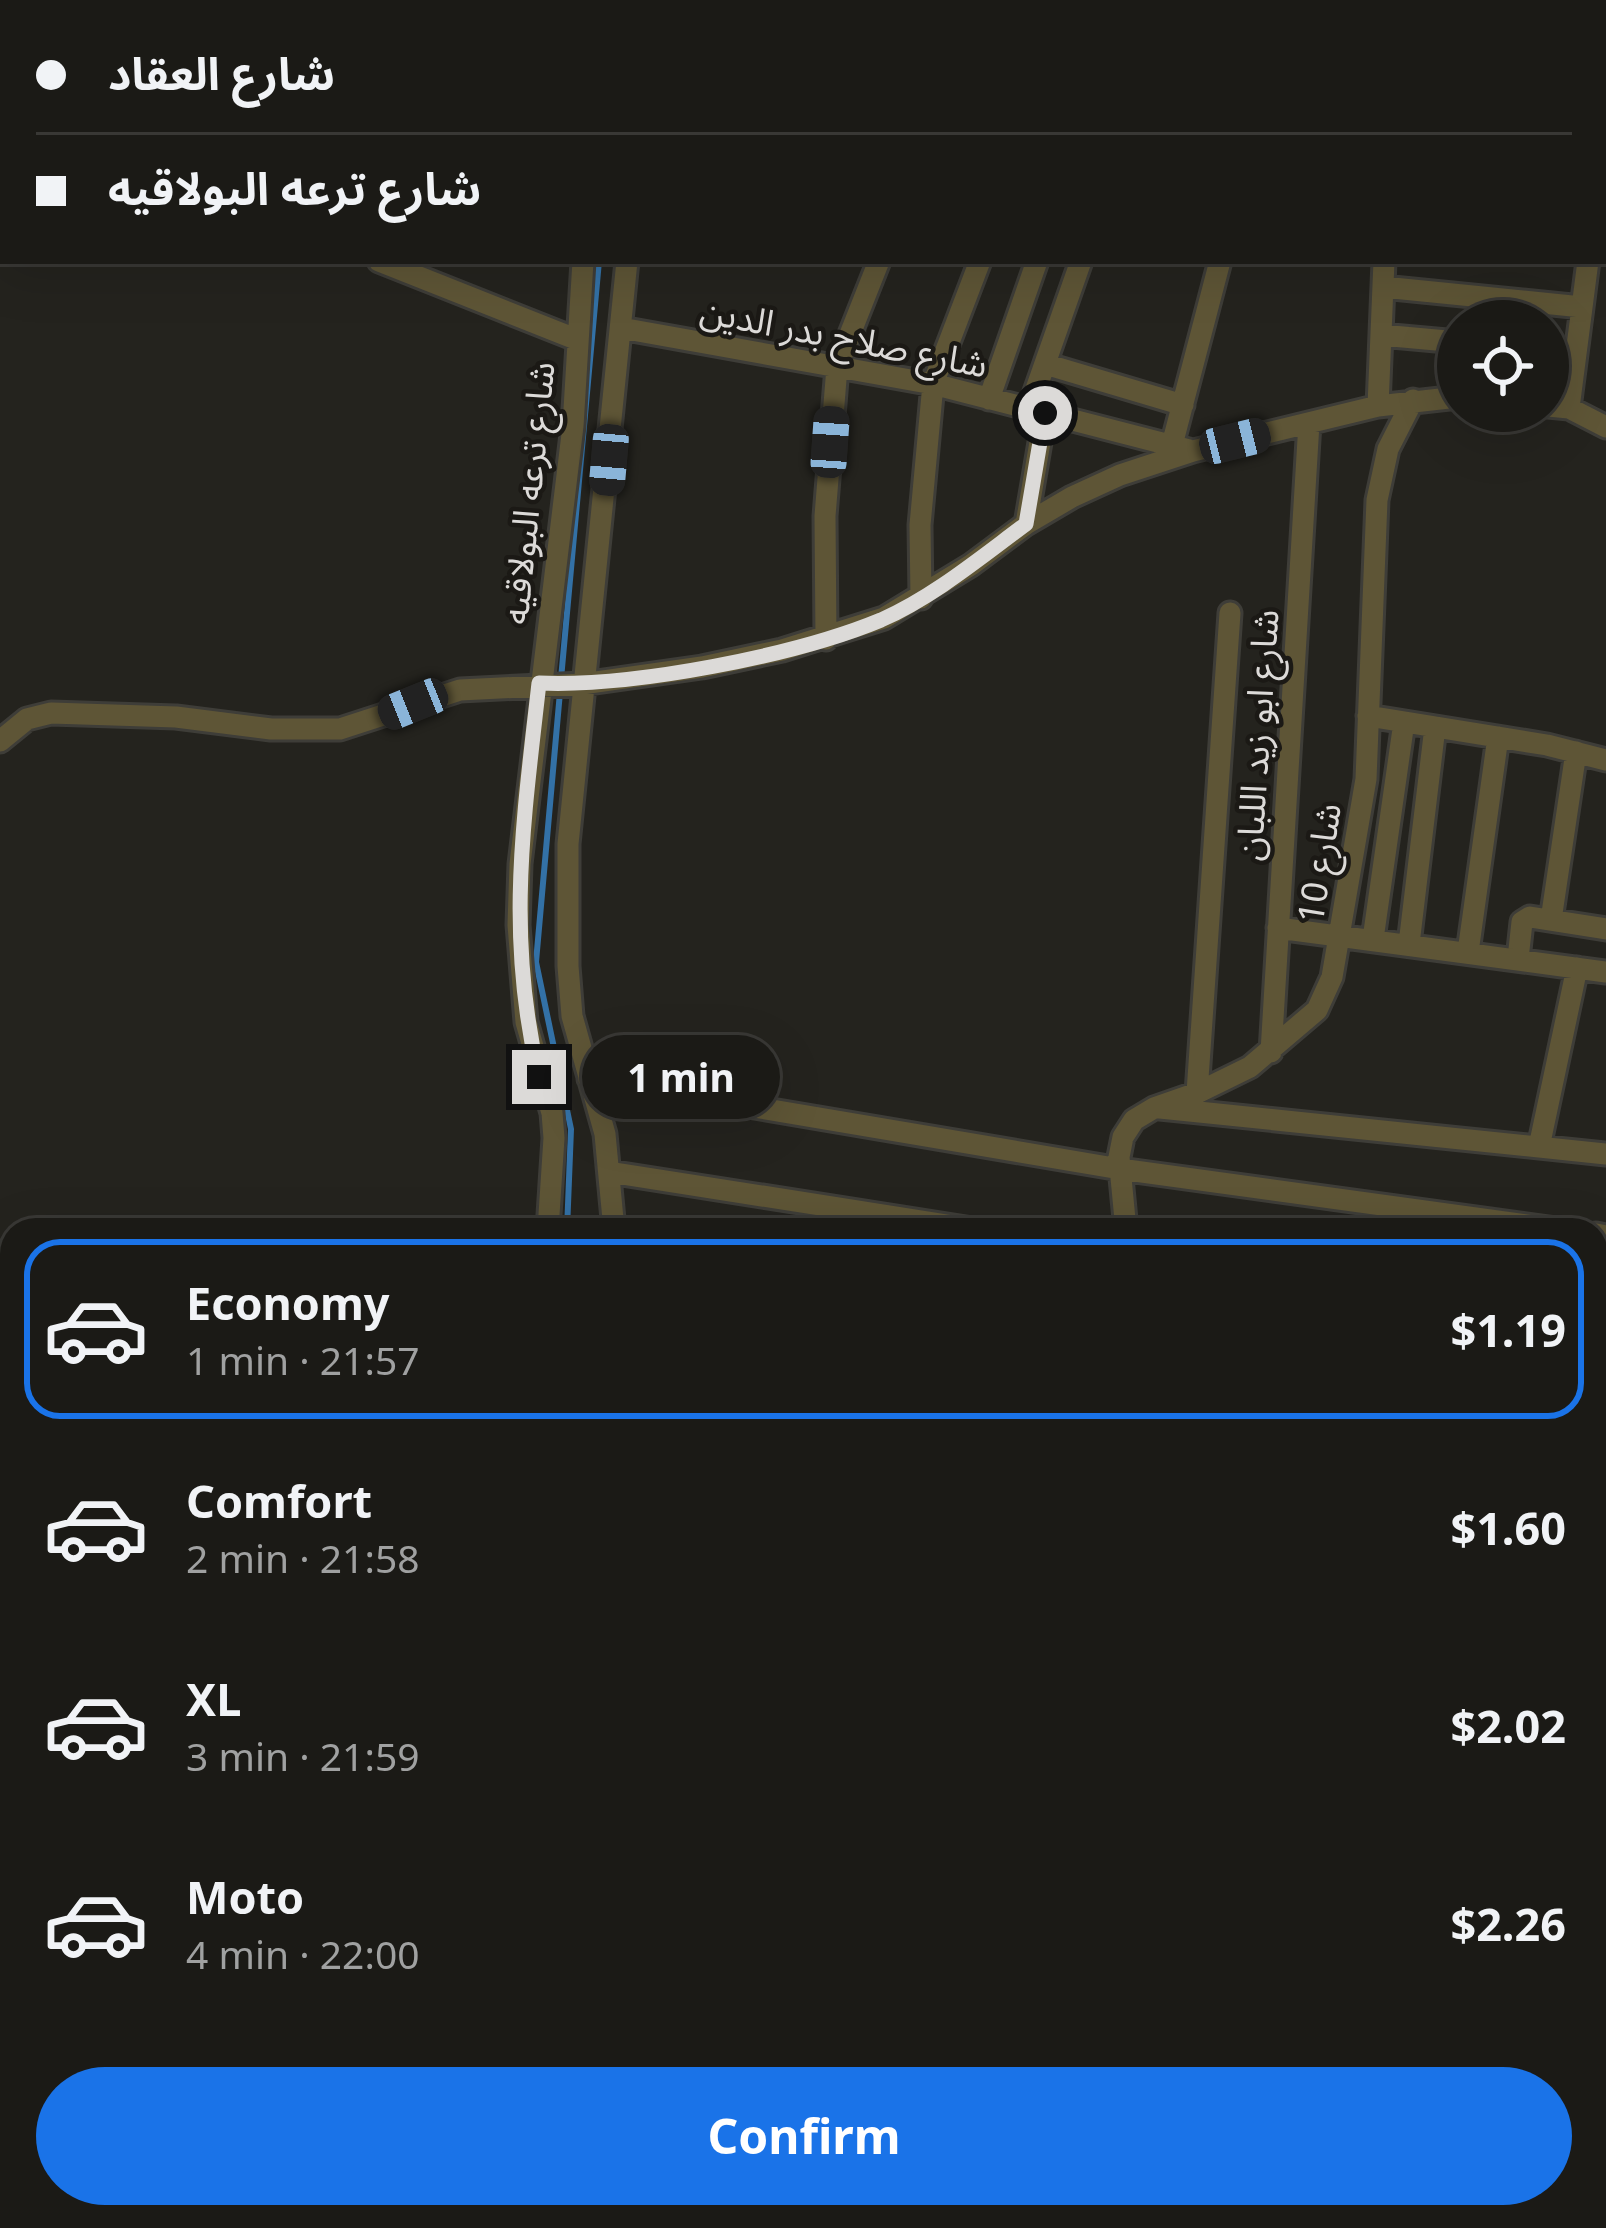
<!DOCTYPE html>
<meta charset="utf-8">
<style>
:root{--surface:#1b1a16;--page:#282723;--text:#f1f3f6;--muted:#a0a1a1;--line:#393835;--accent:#1a73e8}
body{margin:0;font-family:"Noto Sans","Noto Sans Arabic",sans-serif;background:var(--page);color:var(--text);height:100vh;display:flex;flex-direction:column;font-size:45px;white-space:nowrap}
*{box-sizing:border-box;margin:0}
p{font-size:39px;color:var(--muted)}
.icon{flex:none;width:66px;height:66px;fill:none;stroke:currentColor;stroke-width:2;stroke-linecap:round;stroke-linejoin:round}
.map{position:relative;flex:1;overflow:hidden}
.panel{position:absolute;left:0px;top:1218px;width:1608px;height:1011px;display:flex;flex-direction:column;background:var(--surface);border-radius:36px 36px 0 0;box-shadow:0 12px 48px #0002,0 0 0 3px var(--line)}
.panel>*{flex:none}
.guide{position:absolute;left:0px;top:0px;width:1608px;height:264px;box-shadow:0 12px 48px #0002,0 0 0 3px var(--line);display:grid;align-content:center;height:264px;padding:0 36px;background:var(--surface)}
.fabs{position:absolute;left:1437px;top:300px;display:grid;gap:24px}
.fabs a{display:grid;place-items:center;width:132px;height:132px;border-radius:50%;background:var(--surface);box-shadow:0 12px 48px #0002,0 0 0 3px var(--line);font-size:60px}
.end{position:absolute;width:54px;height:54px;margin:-27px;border:15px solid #dcdad8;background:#111;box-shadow:0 0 0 6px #111}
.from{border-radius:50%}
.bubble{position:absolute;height:84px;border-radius:42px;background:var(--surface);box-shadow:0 12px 48px #0002,0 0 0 3px var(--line);font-size:39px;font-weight:700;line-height:84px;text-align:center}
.car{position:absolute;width:36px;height:72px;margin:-36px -18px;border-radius:15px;box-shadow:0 0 9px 3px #0007;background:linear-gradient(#222 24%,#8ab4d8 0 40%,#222 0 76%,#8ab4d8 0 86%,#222 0)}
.guide b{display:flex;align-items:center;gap:42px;height:114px;font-size:45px}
.guide b+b{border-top:3px solid var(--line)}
.guide i{width:30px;height:30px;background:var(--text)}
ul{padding:21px 0 0;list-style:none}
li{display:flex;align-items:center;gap:36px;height:180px;margin:0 24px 18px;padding:0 12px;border:6px solid transparent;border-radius:36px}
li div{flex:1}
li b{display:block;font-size:45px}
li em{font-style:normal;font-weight:700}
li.selected{border-color:var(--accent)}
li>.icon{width:108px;height:108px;stroke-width:1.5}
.button{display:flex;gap:24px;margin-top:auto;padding:24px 36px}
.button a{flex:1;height:138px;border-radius:72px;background:var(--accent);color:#fff;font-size:48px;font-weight:700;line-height:138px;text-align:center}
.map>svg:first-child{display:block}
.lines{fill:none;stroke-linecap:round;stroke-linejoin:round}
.stream{stroke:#3371a6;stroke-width:6}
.street-casing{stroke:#3e3d38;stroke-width:27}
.street{stroke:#5e5536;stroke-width:21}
.route{stroke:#dcdad8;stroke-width:15}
.labels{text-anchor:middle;stroke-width:9;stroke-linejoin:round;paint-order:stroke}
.street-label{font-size:36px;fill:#dcdad8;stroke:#1b1915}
</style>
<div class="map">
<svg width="1606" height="2228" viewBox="0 0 1606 2228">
<rect width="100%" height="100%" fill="#24231e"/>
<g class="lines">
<!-- stream -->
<path class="stream" d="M622,3V0
M561,679L599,261
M560,692L536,962L571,1129L567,1230
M382,2228V2217"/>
<defs>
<path id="street" d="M499,0L506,3
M1390,0V3
M601,3V0
M649,3V0
M1605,134L1606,126
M0,137H3
M1605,195H1606
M379,261L578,340
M1383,287L1582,307
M621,328L933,384L1189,450
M1381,335L1458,342
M1045,364L1183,405
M989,399L1037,261
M1378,406L1384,261
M1548,406L1569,408L1606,427
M1569,408L1588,261
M1029,409L1081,261
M1172,445L1220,261
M1026,524L1045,413
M921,598L920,525L933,384L980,261
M826,639L825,516L837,367L879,261
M1368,716L1547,745L1606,760
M0,741L27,719L51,713L176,717L271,729H340L460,690L582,684L702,667L782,650L884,618L971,565L1026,524L1072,497L1120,475L1193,451L1378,406L1458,397
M1551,920L1576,752
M1278,928L1606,972
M1373,939L1404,722
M1409,944L1435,727
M1468,952L1498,737
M1518,959L1522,922L1530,917L1606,929
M1271,1052L1309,423
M589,1079L1120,1169L1564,1230
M1197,1093L1230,613
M1160,1108L1606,1154
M1539,1147L1577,968
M609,1172L979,1230
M548,1230L554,1138L552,1113L526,1022L518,925L520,864L573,426L583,261
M614,1230L605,1134L572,1016L568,966V844L627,261
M1126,1230L1119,1157L1123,1137L1134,1120L1154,1108L1197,1093L1250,1067L1317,1010L1332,977L1366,779L1377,500L1388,449L1413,400
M1596,1234L1606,1236
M1596,1306L1606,1308
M1596,1379L1606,1380
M1596,1485L1606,1486
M1596,1552L1606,1554
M1596,1612L1606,1613
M1596,1690L1606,1689
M1596,1745L1606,1747
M1596,1867L1606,1869
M1596,2078L1598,2065
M883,2217L1003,2228
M1079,2217L1092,2228
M358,2228V2217
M406,2228V2217
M836,2228V2217
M1213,2228L1214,2217
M1460,2228L1461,2217
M1534,2228L1535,2217
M1575,2228L1577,2217"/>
</defs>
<!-- street casing -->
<use href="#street" class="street-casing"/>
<!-- street -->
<use href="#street" class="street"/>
</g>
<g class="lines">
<!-- route -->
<path class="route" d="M539,1077C506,935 523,825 539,683C633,687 794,656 881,620C933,597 980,558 1026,524L1045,413"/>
</g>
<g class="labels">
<!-- street labels -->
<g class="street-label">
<text transform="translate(844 337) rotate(11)" y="13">شارع صلاح بدر الدين</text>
<text transform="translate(528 493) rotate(-84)" y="13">شارع ترعه البولاقيه</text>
<text transform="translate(1257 735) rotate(-86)" y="13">شارع ابو زيد اللبان</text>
<text transform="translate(1319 863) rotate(-81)" y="13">شارع 10</text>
</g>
</g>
</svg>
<div class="fabs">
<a><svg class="icon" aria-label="locate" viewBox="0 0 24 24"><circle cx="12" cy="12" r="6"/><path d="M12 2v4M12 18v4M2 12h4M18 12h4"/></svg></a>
</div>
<i class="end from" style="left:1045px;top:413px"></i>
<i class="end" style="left:539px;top:1077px"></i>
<div class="bubble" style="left:582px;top:1035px;width:198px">1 min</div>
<i class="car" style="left:1235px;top:441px;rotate:76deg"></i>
<i class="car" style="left:830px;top:442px;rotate:4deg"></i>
<i class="car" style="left:609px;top:460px;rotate:185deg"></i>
<i class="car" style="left:413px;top:704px;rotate:248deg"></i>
<div class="guide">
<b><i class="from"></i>شارع العقاد</b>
<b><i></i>شارع ترعه البولاقيه</b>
</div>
<section class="panel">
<ul>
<li class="selected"><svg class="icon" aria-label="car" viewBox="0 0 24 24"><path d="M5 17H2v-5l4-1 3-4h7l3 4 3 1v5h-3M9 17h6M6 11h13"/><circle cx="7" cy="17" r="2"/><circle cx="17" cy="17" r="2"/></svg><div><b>Economy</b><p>1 min · 21:57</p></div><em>$1.19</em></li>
<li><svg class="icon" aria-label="car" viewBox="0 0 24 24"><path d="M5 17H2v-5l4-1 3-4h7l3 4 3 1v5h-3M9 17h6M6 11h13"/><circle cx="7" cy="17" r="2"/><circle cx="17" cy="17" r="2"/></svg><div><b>Comfort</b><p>2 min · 21:58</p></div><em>$1.60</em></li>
<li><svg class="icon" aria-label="car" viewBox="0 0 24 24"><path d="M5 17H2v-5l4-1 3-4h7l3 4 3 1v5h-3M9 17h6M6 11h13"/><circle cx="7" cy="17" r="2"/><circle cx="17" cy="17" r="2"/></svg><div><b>XL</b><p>3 min · 21:59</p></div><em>$2.02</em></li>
<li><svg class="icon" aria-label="car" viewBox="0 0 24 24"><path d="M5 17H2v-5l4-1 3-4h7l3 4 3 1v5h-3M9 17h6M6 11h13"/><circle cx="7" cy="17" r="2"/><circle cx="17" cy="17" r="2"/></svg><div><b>Moto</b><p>4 min · 22:00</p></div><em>$2.26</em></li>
</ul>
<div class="button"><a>Confirm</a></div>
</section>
</div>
